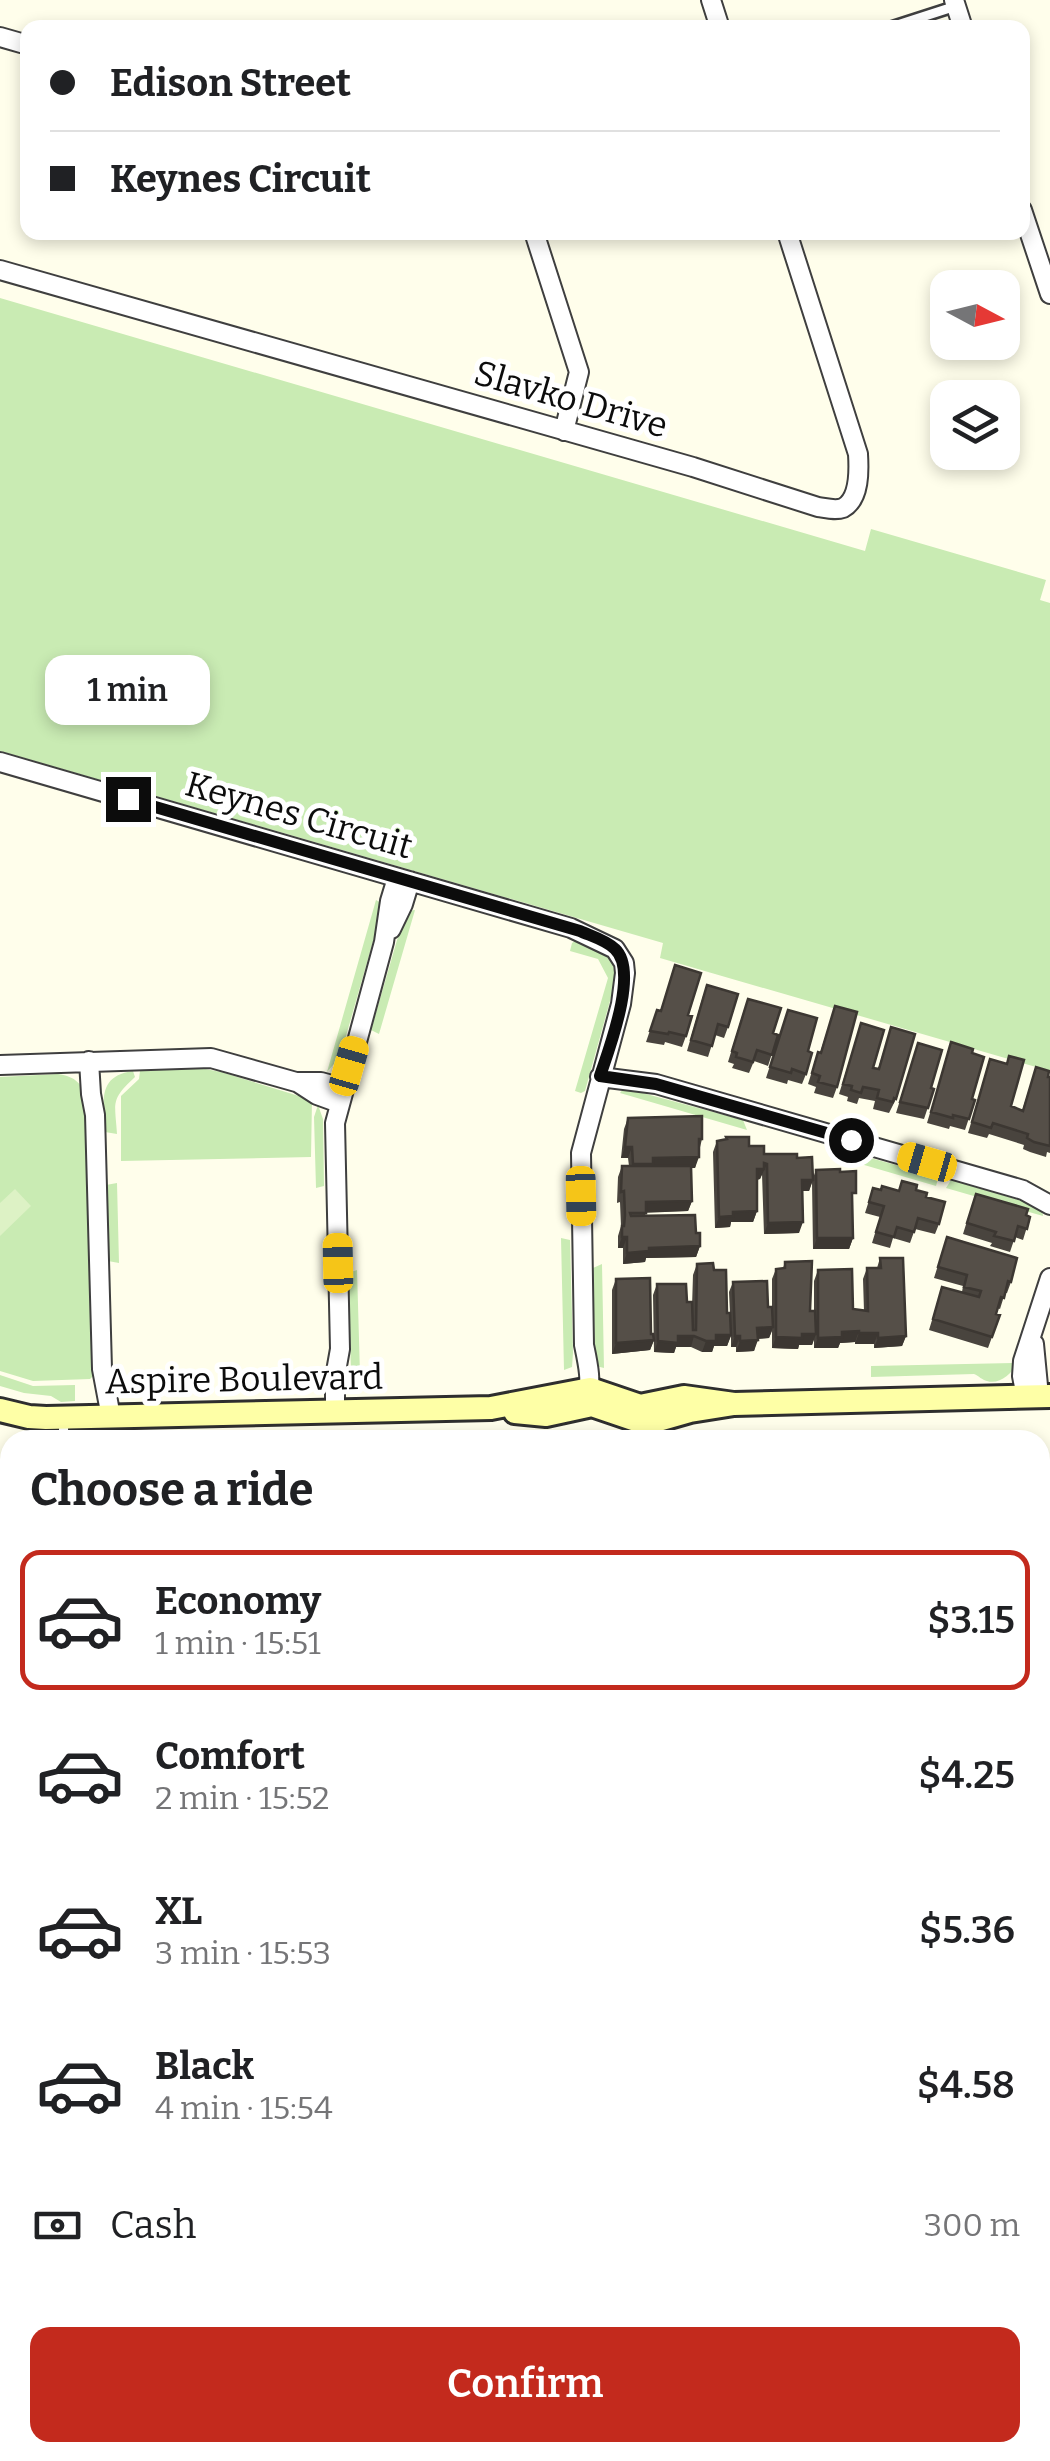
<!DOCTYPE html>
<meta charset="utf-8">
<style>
:root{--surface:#fff;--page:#f6f6f6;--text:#202124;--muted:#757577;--line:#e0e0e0;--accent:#c32a1d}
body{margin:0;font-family:Bitter,serif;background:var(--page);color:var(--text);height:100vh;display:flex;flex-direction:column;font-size:38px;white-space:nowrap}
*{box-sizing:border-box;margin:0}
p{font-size:32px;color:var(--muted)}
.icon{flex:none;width:55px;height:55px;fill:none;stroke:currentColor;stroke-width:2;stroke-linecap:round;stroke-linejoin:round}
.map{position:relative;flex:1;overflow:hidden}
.drawer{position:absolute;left:0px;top:1430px;width:1050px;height:1032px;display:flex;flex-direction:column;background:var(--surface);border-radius:30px 30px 0 0;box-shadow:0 5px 15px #0003}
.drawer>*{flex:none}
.hud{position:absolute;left:20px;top:20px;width:1010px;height:220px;border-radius:20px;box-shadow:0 5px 15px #0003;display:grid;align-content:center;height:220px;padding:0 30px;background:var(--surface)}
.needle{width:65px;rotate:97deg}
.fabs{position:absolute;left:930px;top:270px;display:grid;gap:20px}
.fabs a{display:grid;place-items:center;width:90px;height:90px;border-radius:20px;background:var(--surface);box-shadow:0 5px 15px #0003;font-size:50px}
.end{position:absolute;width:45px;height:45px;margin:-22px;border:12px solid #0c0c0c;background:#fff;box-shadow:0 0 0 5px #fff}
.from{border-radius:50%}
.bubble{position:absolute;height:70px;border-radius:20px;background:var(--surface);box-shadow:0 5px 15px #0003;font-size:32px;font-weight:600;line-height:70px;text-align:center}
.car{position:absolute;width:30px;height:60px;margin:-30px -15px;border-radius:12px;box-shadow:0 0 8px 2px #0007;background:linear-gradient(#f5c518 24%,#345 0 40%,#f5c518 0 76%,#345 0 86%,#f5c518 0)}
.hud b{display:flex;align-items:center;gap:35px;height:95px;font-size:38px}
.hud b+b{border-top:2px solid var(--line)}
.hud i{width:25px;height:25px;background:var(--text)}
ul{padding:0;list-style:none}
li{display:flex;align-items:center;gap:30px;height:140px;margin:0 20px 15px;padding:0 10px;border:5px solid transparent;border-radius:20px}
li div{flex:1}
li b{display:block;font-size:38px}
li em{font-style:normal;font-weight:600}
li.active{border-color:var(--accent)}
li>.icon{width:90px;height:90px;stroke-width:1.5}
h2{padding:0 30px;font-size:45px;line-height:120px}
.pay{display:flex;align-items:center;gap:25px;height:110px;padding:0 30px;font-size:38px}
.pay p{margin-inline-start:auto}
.button{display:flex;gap:20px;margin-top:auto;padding:20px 30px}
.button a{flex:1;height:115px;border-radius:20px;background:var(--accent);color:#fff;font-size:40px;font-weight:600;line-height:115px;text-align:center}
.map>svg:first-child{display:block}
.green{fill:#c9ebb3}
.pitch{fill:#ddf2c5}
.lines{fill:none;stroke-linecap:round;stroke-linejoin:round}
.lane-casing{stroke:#3f3f3f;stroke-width:14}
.street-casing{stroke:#3f3f3f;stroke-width:22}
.secondary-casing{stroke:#2e2e2e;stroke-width:28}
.lane{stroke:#fff;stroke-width:9}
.street{stroke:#fff;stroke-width:18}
.secondary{stroke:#feffa6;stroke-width:22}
.wall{fill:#49443e}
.shaded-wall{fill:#3c3732}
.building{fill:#554f48;stroke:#3c3732;stroke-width:2.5}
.route{stroke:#0c0c0c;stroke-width:12}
.labels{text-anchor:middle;stroke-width:10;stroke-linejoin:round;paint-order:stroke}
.street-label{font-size:35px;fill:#0c0c0c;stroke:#fff}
</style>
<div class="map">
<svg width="1050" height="2461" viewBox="0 0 1050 2461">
<rect width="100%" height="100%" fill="#fffeeb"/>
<!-- green -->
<path class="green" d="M0,298L865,551L871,529L1046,580L1040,600L1050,603V1071L660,958L663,943L0,751Z
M376,900L383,904L380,917L340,1057L327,1072Z
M415,910L379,1034L371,1030L404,916L407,911Z
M575,941C600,948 616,953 615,983L585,1091L581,1093L575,1091L608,978L598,959L570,951L572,943Z
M200,1068L221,1072L312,1100L311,1157L121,1161V1096L139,1079L140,1071Z
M133,1071L135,1077C110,1100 115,1102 117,1134L105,1132C104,1103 96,1076 133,1071Z
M58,1074C76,1077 82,1083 87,1101L93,1376L90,1379L33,1381L0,1371V1077Z
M624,1088L743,1120L747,1130L620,1093Z
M318,1105L323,1119L324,1186L316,1188L314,1117Z
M856,1154L936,1176L938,1179L936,1186L854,1162Z
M951,1180L1032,1204L1042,1209L1043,1216L946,1188Z
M117,1183L119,1263L108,1261L106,1185Z
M561,1238L570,1240L573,1353L572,1367L564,1370Z
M602,1264L604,1368L596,1366L595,1359L593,1268Z
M357,1270L360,1374L351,1372L348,1273Z
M1013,1363L1017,1364C1011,1374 999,1385 987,1381C982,1380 979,1376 974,1374L871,1377V1366Z
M0,1375L33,1386L75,1385V1401L61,1402L51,1396L24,1393L0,1386Z"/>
<!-- pitch -->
<path class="pitch" d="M15,1189L31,1206L0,1236V1203Z"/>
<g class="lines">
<defs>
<path id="lane" d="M888,28L956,6
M63,1440L64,1420"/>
<path id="street" d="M711,0L720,28
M954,0L963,28
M0,37L28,45
M1022,210L1050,294
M534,232L579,372L564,431
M0,270L693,467L818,507C826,508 835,511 843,508C860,499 859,470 858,454L787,232
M0,762L571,928L615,949L624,963L625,973L621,1004L581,1153L584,1345C588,1364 592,1381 587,1400
M391,929L403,904L410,881
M89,1061L91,1094L95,1115L102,1369L111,1417
M0,1065L211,1058L296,1082H321L343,1088
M600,1077L656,1084L1023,1190L1050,1205
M297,1082L317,1095L339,1103
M1034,1344L1039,1396
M1026,1397L1022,1376L1023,1361L1050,1278
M335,1412V1377L340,1349L335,1123L384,942L390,901L397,878
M1040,1654H1050
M0,1678H10
M0,2202H10
M832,2452L873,2461
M438,2461L439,2452"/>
<path id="secondary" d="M0,1410L29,1417L46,1418L491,1408L590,1389L640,1406L684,1397L734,1404
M515,1412L546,1415L592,1405L642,1422L655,1421L690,1411L734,1404L1050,1396"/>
</defs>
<!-- lane casing -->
<use href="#lane" class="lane-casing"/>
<!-- street casing -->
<use href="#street" class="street-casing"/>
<!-- secondary casing -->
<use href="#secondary" class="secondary-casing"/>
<!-- lane -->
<use href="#lane" class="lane"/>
<!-- street -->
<use href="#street" class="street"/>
<!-- secondary -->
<use href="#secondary" class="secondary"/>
</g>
<!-- wall -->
<path class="wall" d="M703,996L728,1027L724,1038L715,1035L708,1057L687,1051Z
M835,1006L837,1087L833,1098L814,1093L816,1087L808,1084L818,1052L820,1053Z
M657,1010L688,1015L686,1036L682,1047L665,1042L664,1045L646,1042Z
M744,1010L773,1033L778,1035L768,1066L754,1061L749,1073L732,1068L734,1064L728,1062Z
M788,1010L808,1051L806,1074L802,1084L788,1080L787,1084L766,1078Z
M861,1023L873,1068L878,1069L891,1027L896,1099L889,1113L873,1109L875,1101L859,1098L857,1104L847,1101L848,1097L839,1094Z
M951,1042L972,1053V1099L975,1100L965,1130L950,1126L949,1129L927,1123Z
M918,1043L931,1088L934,1089L924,1119L896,1113Z
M990,1059L1011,1106L1022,1111L1036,1067L1050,1077V1153L1047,1152L1046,1157L1030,1152L1023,1149L1024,1145L989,1134L987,1138L968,1133Z
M628,1118L702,1139L695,1168H691L692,1201L688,1211L646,1212L645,1216L696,1233L700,1246L696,1257L646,1258L645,1262L623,1264V1248H618V1236L621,1226L620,1202L617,1203L618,1177L622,1166H629L628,1158H621L624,1129Z
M717,1141L749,1146L764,1154L797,1158L813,1178L816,1170L853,1202V1238L849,1249H813L812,1182L809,1191H802L799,1233L764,1234L762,1174L760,1179L757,1180V1211L753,1222H731L730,1227L715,1228L713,1152Z
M873,1188L881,1190H916L926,1197L939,1224L935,1234L915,1229L910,1243L893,1238L890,1248L872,1243L880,1217L865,1213Z
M972,1205L1030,1217L1023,1240L1015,1237L1010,1252L990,1246L992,1243L963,1234Z
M947,1237L1011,1282L1007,1293H1005L1000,1309L997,1308L996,1314L1000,1315L988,1348L929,1330L942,1287L962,1292L963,1286L934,1278Z
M880,1258L906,1336L902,1346L874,1348V1344H855V1342L840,1343L838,1348H814V1339L812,1345H799L798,1349L772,1348V1331L769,1338L757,1339L754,1351L736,1352V1347H731V1336L727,1346H714L712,1352H702L691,1347H676L674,1353L654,1352L653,1295L657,1284L692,1307L693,1275L697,1264L714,1270L727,1313H730L729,1292L733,1282L768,1307H772V1279L776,1269L783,1268L785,1262L812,1286L810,1292V1311H814V1281L818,1270L853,1309L864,1311L863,1279L867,1268H877Z
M616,1279L651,1334L654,1340L650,1350L612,1354V1290Z"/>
<!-- shaded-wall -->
<path class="shaded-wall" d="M625,1147H632L628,1158H621Z
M699,1157L695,1168L651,1169L629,1175L633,1164L653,1158Z
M764,1163L767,1164L760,1179L753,1180L757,1169Z
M802,1180H813L809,1191H798Z
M692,1201L688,1211L642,1213L646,1202Z
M757,1211L753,1222H731L730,1227L715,1228L719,1217L733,1212Z
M803,1222L799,1233L764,1234L768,1223Z
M622,1237H627L623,1248H618Z
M817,1238H853L849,1249H813Z
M700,1246L696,1257L646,1258L645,1262L623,1264L627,1253L649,1248Z
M773,1327L769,1338L753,1339L757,1328Z
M859,1331L855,1342L840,1343L838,1348H814L818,1338L842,1332Z
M859,1333H878L874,1344H855Z
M802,1334H816L812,1345H799L798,1349L772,1348L776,1337Z
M716,1335H731L727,1346H714L712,1352H702L706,1341Z
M892,1335L906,1336L902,1346L874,1348L878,1338Z
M678,1336H694L691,1347H676L674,1353L654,1352L658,1341Z
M735,1336H740L736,1347H731Z
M654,1340L650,1350L612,1354L616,1343Z
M758,1340L754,1351L736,1352L740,1341Z"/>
<!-- building -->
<path class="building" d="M675,965L701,973L688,1015L692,1016L686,1036L669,1032L668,1034L650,1031L657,1010L661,1011Z
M707,985L738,994L728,1027L718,1024L712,1046L691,1040Z
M748,999L781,1008L773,1033L778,1035L772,1055L757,1050L753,1062L736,1057L737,1053L732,1051Z
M835,1006L857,1012L837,1087L818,1082L820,1076L812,1073L818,1052L821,1053Z
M788,1010L817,1018L808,1051L812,1053L806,1074L792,1069L791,1073L770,1067Z
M861,1023L884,1030L873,1068L879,1069L891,1027L915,1034L896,1099L894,1098L893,1102L877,1098L879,1090L863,1087L861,1093L851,1090L852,1086L843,1084Z
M951,1042L973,1049L972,1053L984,1057L972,1099L975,1100L969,1119L953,1115V1118L931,1112Z
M918,1043L942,1050L931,1088L934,1089L928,1108L900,1102Z
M1009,1056L1024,1060L1011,1106L1023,1111L1036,1067L1049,1071L1048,1077H1050V1146L1034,1142L1027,1138L1028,1134L993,1123L991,1128L972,1122L990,1059L1007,1064Z
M702,1116V1139H699V1157L653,1158V1164H633L632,1147H625L628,1118Z
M726,1137H749V1146H764V1154H797V1158L812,1157L813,1180H802L803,1222L768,1223L767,1164L764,1163V1169H757V1211L733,1212V1216L719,1217L717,1141L727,1139Z
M622,1166H691L692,1201L646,1202V1213H630L631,1216L695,1215L696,1233H700V1246L649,1248V1251L627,1253V1237H622V1226H624L625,1215L624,1191L621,1192Z
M840,1169V1172L856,1171V1193H852L853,1238H817L816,1170Z
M902,1181L917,1185L916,1190L927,1193L926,1197L945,1202L939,1224L918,1218L914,1232L897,1227L894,1237L876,1232L884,1206L869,1202L873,1188L881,1190L882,1186L899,1191Z
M976,1194L1028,1209L1026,1215L1030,1217L1027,1229L1018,1226L1014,1241L994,1236L996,1232L967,1223Z
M947,1237L1017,1258L1011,1282L1008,1281L1004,1298L1001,1297L996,1314L1000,1315L992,1337L933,1319L942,1287L979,1297L981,1291L964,1287L967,1275L938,1267Z
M880,1258H903L906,1336L878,1338V1333H859V1331L842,1332V1337L818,1338V1270L852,1269L853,1309L868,1311L867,1268H881Z
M812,1261L810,1311H815L816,1334H802V1338L776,1337V1269L785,1268V1262Z
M713,1263L714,1270H726L727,1313H730L731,1335H716V1341H706L694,1336H678V1343L658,1341L657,1284H686L687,1302H692L693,1330H696L697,1264Z
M650,1278L651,1334H653L654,1340L616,1343V1279Z
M767,1281L768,1307H772L773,1327L757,1328L758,1340L740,1341V1336H735L733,1282Z"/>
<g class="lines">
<!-- route -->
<path class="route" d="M128,799L580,931C591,936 606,940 615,949C639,971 609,1049 600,1076L656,1084L851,1140"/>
</g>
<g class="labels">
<!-- street labels -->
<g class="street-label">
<text transform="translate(571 399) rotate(16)" y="12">Slavko Drive</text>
<text transform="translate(299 815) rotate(16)" y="12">Keynes Circuit</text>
<text transform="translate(244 1379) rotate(-1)" y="12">Aspire Boulevard</text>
</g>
</g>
</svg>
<div class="fabs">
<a><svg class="needle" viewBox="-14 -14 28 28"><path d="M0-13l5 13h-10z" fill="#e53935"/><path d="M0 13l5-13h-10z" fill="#757577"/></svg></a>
<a><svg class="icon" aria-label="layers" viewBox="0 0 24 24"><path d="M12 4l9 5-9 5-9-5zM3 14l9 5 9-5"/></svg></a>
</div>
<i class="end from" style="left:851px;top:1140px"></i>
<i class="end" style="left:128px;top:799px"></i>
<div class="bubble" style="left:45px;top:655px;width:165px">1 min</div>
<i class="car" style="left:349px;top:1066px;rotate:16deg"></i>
<i class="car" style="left:927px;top:1162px;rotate:286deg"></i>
<i class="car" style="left:581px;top:1196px;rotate:179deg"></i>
<i class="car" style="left:338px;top:1263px;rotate:359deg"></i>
<div class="hud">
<b><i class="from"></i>Edison Street</b>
<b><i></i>Keynes Circuit</b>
</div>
<section class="drawer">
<h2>Choose a ride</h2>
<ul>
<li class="active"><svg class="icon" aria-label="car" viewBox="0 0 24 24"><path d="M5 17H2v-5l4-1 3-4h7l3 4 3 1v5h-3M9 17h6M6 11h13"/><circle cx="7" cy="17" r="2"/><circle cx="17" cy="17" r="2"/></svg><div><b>Economy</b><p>1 min · 15:51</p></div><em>$3.15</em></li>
<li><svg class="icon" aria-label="car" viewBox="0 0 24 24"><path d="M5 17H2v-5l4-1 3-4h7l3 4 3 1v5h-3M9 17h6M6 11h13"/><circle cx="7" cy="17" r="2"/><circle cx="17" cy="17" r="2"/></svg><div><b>Comfort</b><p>2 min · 15:52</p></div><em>$4.25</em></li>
<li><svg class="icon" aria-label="car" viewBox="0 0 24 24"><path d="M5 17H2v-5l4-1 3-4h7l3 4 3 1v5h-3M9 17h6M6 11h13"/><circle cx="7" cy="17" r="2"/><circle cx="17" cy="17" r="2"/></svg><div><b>XL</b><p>3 min · 15:53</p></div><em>$5.36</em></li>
<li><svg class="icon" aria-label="car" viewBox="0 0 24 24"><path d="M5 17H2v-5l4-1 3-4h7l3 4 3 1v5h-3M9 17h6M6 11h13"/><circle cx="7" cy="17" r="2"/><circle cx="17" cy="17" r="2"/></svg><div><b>Black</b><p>4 min · 15:54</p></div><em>$4.58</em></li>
</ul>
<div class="pay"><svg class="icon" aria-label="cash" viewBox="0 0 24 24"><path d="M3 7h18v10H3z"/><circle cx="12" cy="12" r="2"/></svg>Cash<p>300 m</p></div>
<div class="button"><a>Confirm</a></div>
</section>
</div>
